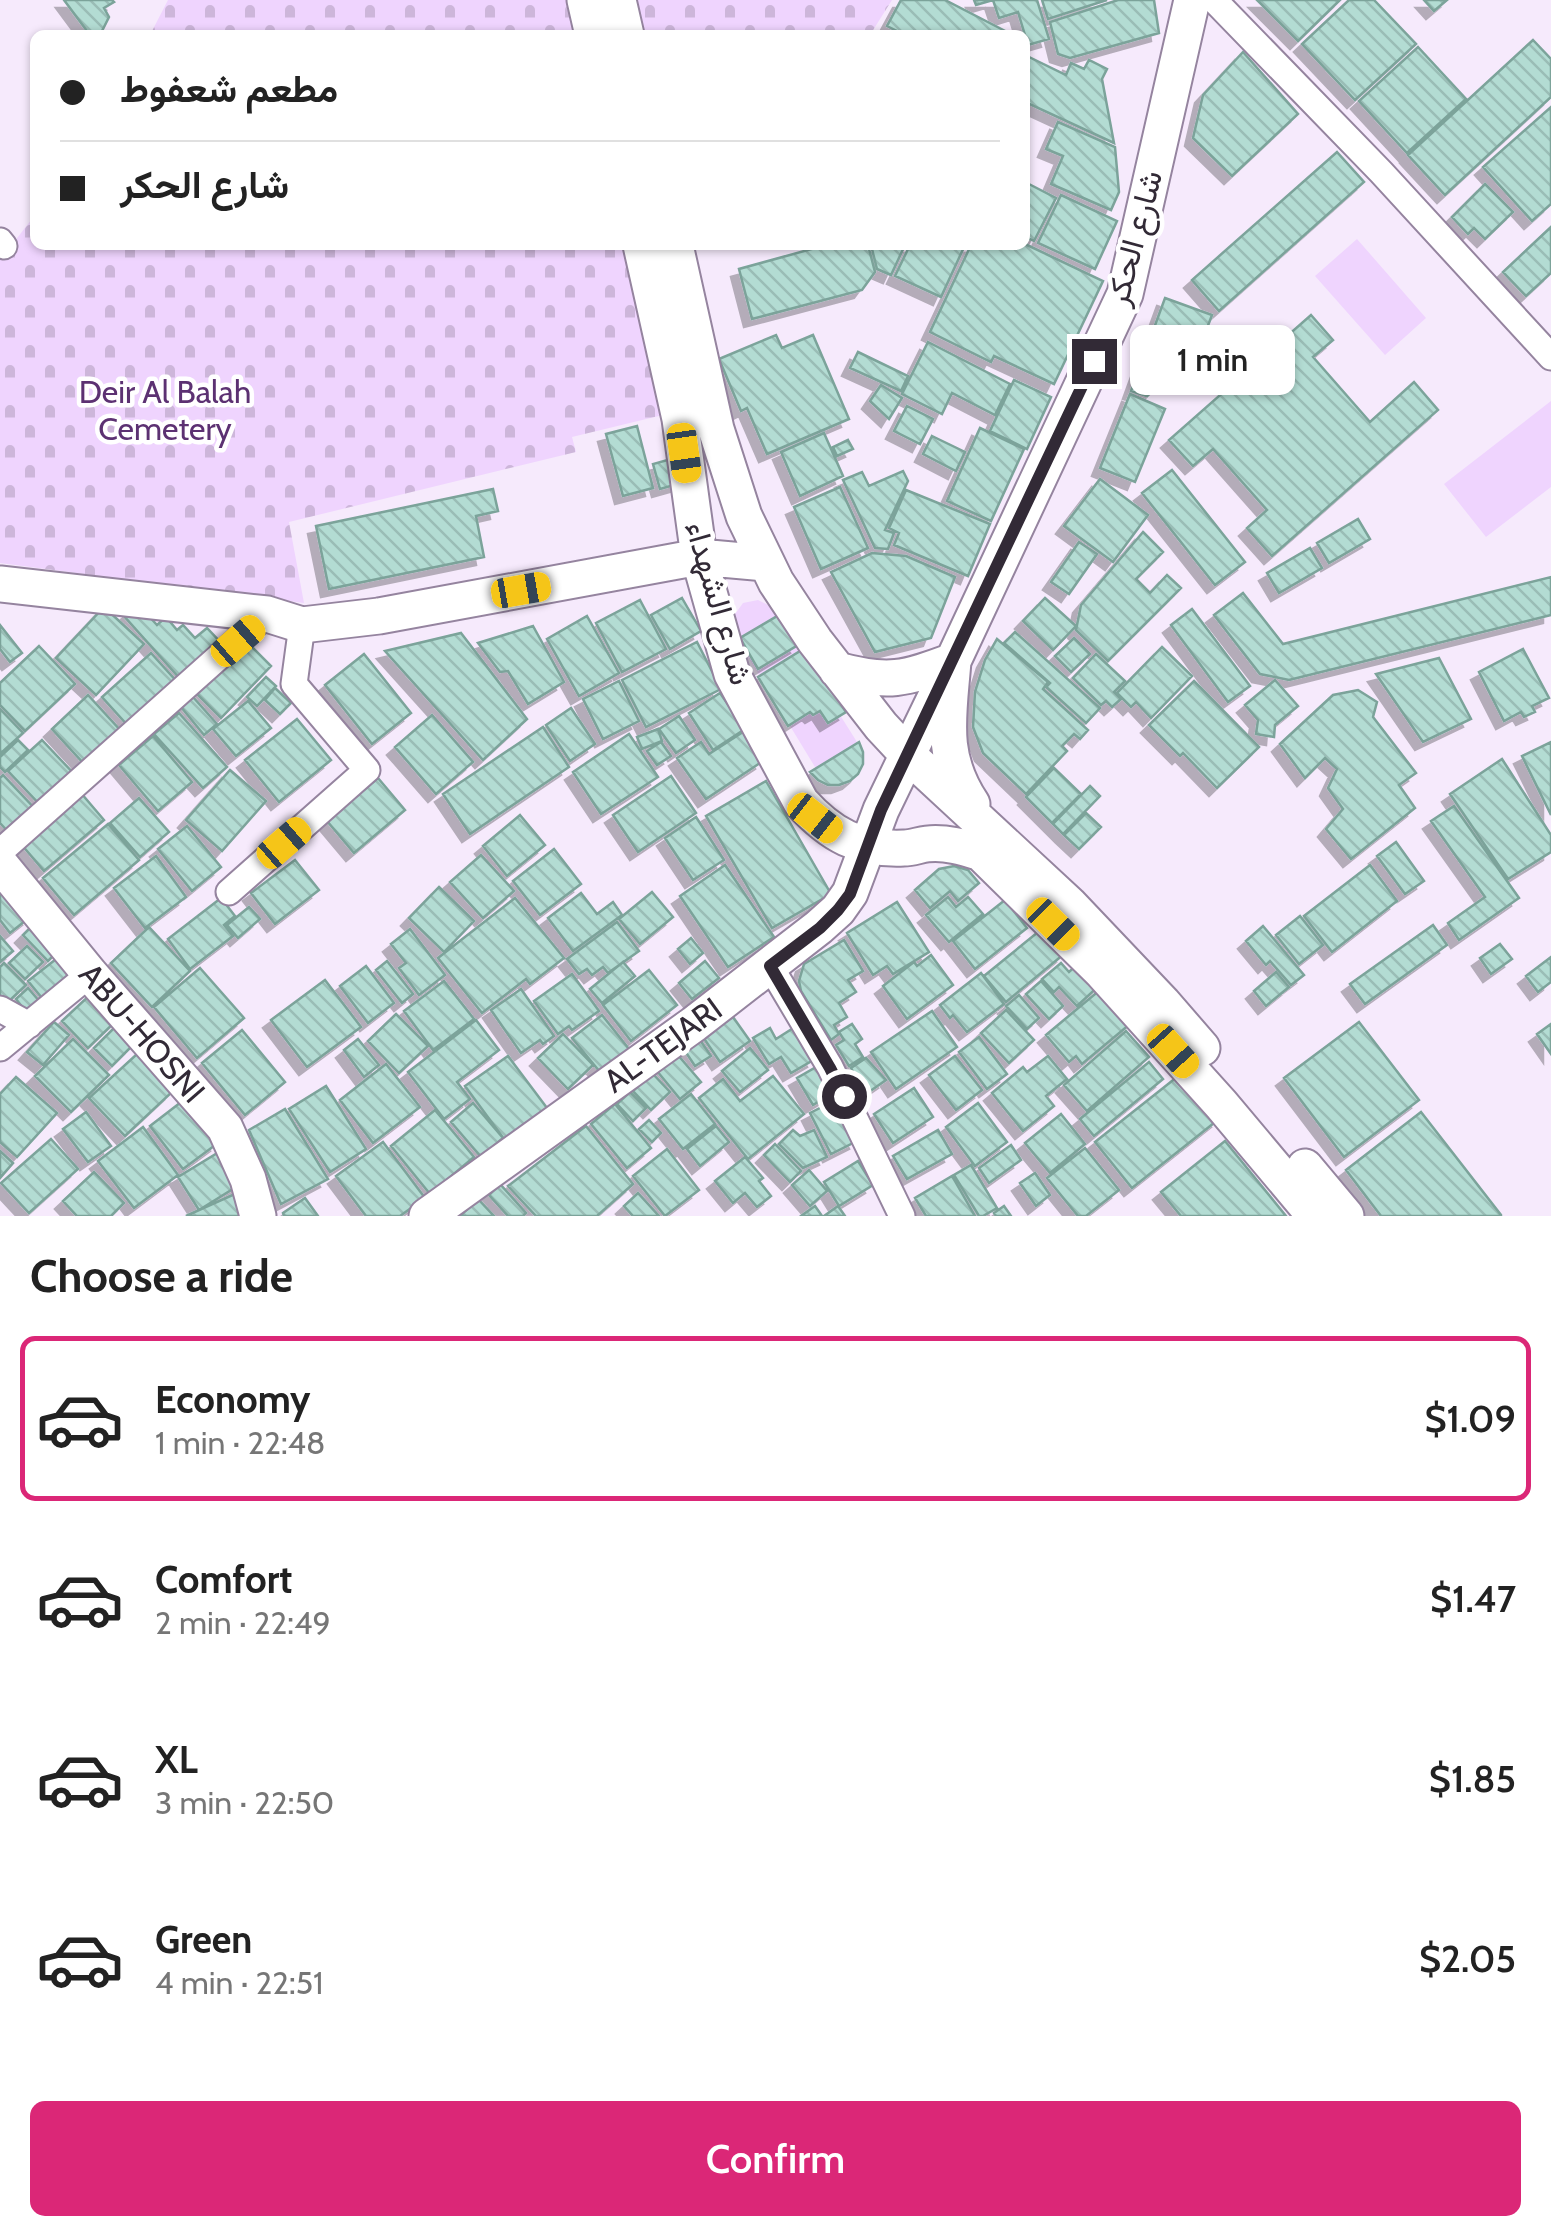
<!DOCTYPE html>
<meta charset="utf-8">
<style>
:root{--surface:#fff;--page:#f2f2f2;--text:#222;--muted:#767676;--line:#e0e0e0;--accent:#db2777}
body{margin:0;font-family:Cabin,Vazirmatn,sans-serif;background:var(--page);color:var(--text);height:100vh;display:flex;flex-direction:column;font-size:38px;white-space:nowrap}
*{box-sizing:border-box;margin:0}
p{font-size:32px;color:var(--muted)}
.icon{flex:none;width:55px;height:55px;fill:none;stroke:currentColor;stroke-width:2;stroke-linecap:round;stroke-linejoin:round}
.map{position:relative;height:1216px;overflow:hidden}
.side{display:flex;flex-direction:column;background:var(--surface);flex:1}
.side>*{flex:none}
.banner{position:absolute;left:30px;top:30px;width:1000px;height:220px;border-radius:15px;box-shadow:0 2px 8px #0004;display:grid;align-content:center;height:220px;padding:0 30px;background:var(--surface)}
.end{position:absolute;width:45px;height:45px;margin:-22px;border:12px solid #322a36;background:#fff;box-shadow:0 0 0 5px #fff}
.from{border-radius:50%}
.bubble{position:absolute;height:70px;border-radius:15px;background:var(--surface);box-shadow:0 2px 8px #0004;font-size:32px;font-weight:600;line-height:70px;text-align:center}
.car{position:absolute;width:30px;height:60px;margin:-30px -15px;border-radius:12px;box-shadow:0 0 8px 2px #0007;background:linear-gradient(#f5c518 24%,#345 0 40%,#f5c518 0 76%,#345 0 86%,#f5c518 0)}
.banner b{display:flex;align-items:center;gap:35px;height:95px;font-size:38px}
.banner b+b{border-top:2px solid var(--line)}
.banner i{width:25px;height:25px;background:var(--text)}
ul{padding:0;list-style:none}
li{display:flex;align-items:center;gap:30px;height:165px;margin:0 20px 15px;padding:0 10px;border:5px solid transparent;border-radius:15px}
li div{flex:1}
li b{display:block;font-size:38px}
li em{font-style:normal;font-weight:600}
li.current{border-color:var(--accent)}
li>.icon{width:90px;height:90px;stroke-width:1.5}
h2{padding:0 30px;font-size:45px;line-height:120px}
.cta{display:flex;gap:20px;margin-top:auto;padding:20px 30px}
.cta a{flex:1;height:115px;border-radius:15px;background:var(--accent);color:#fff;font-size:40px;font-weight:600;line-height:115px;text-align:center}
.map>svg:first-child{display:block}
.cemetery{fill:url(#cemetery-stones)}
.garden{fill:#efd4fe}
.building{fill:url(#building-back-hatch);stroke:#7ba39a;stroke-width:2.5;filter:url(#shadow)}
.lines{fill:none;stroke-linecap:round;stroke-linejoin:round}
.street-casing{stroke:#95849f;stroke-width:29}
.secondary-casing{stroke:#95849f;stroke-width:39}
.street{stroke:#fff;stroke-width:25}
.secondary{stroke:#fff;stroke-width:35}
.route{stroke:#322a36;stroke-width:12}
.labels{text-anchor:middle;stroke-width:9;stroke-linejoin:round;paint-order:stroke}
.street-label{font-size:32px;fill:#322a36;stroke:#fff}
.park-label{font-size:32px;fill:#5c3172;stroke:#fff}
</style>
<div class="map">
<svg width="1551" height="1216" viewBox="0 0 1551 1216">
<defs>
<pattern id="cemetery-stones" width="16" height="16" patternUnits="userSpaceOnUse" patternTransform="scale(2.5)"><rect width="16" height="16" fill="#efd4fe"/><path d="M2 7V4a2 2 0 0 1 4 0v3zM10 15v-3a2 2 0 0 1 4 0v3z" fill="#cdb6da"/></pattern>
<pattern id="building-back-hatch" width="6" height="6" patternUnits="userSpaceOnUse" patternTransform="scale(2.5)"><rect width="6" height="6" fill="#b3dcd3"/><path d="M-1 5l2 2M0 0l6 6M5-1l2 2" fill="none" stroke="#9abdb6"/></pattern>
<filter id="shadow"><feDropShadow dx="-8" dy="8" stdDeviation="0" flood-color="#0004"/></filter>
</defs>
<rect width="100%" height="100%" fill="#f6eafc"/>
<!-- cemetery -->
<path class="cemetery" d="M168,0H574L582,35H150Z
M632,0H892L870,35H639Z
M35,215V245H629L667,414L572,437L576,452L289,522L304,603L0,563V260Z"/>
<!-- garden -->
<path class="garden" d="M1357,239L1426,318L1385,355L1315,276Z
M1551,401V487L1486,537L1444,484Z
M758,600L772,607L857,742L855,759L829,772L815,767L733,632V617L743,603Z"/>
<!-- building -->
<path class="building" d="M64,0H112L114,2L104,8L109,17L100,35H90Z
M901,0H945L1013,35H905L887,26Z
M974,0H1037L1049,39L1028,45L1018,12L999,18L993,0L976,5Z
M1042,0H1107L1048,19Z
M1118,0H1154L1159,33L1070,58L1058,54L1050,22Z
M1257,0H1340L1298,41Z
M1349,0H1374L1416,44L1355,100L1302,44Z
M1424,0H1447L1434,11Z
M1533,40L1551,59V97L1445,195L1408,155Z
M1418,47L1466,99L1407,153L1359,101Z
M1243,52L1298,114L1232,176L1193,138L1203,95Z
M1025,55L1066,75L1071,63L1084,69L1089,60L1107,69L1102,79L1114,143L1025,102Z
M1551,107V204L1532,221L1483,167Z
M1058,122L1115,147L1119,192L1111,210L1051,184L1063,156L1046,149Z
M1337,152L1364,182L1219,311L1192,280Z
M1025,182L1056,198L1034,241L1025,237Z
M1485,184L1513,212L1485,239L1474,228L1468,234L1452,217Z
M1061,195L1117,221L1095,269L1038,243Z
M1551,227V273L1526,296L1503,272Z
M1025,244L1103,281L1054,384L994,356L991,362L930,332L971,245Z
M826,245H868L875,272L862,290L752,319L739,269Z
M871,245H905L891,275L877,269Z
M910,245H965L941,297L895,276Z
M1165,298L1212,315L1206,331L1202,329L1194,348L1187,345L1175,377L1169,375L1147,396L1131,391Z
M1311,315L1333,340L1313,357L1370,422L1414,382L1438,410L1272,556L1247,528L1267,510L1213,449L1193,466L1169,440Z
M776,335L782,348L813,335L849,419L767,454L747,408L741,411L719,359Z
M928,342L1010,384L995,415L952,393L942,414L902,394Z
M858,352L908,376L901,391L850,368Z
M1014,380L1051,397L1027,449L990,431Z
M881,385L902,398L889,419L870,401Z
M1130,394L1165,409L1135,482L1100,468Z
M907,406L933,419L920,444L894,431Z
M637,426L653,488L623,496L606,434Z
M980,428L1024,449L991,521L947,501Z
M824,433L843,476L800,496L781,452Z
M932,436L965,452L956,471L923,454Z
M848,440L853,449L837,456L833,447Z
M671,459L678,484L660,489L653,464Z
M1172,470L1245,562L1215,585L1142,493Z
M903,471L908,481L885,530L894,533L888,549L875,548L843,480L862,472L869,486Z
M1100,479L1148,515L1113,562L1064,526Z
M840,487L868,548L821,569L794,507Z
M493,489L498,511L476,516L484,557L329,589L316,526Z
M906,490L990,524L968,576L894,545L899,533L889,528Z
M1358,519L1370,539L1329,563L1317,543Z
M1143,532L1163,552L1136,579L1150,593L1167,575L1181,588L1108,661L1076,630L1081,605Z
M1079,542L1097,554L1069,594L1051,582Z
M1310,548L1322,568L1279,593L1267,573Z
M872,553L906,556L955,577L931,638L875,652L831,572Z
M1551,577V615L1289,680L1260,674L1214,615L1243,593L1283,644Z
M682,598L701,631L670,649L651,615Z
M1045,598L1076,626L1053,650L1023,621Z
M640,600L666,649L622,672L596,623Z
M138,604L157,625L166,617L177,630L183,625L195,638L207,628L223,645L182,681L124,616Z
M104,607L144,644L96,695L56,658Z
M1192,609L1250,686L1228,702L1171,625Z
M779,615L798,645L758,669L740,638Z
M587,616L619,673L579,696L547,639Z
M0,625L22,653L10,662L0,649Z
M533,626L564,682L528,704L508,671L500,672L478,643Z
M1015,632L1100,708L1086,723L1046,687L1050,683L1004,643Z
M461,633L527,719L483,760L385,651Z
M1074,638L1090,654L1071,672L1055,656Z
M244,639L271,666L221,718L194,691Z
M997,639L1048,682L1043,689L1088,730L1080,739L1074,734L1062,746L1067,751L1026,794L983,753L973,727L975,692L985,660Z
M697,642L721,689L646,727L622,680Z
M39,646L75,684L25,731L0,705V683Z
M1162,647L1192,676L1151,718L1136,702L1131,707L1117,693Z
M805,648L846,712L828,723L820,711L813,715L810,712L788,726L758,677Z
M1523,649L1549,698L1532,706L1535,712L1524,717L1521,712L1504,721L1479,672Z
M151,653L179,684L130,728L102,697Z
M364,654L411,713L372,744L325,685Z
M1096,654L1125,681L1114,692L1121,699L1112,707L1106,701L1101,705L1073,678Z
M1439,658L1471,719L1423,742L1376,674Z
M266,677L276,686L257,706L247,697Z
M1275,680L1298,706L1275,725L1274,737L1256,734L1258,720L1245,705Z
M619,681L639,721L603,739L583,699Z
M1194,681L1259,747L1217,788L1183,753L1180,756L1149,725Z
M275,688L291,703L280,714L265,700Z
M1358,690L1377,702L1373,717L1416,773L1399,785L1415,808L1351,859L1326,829L1343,809L1328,788L1337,769L1325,758L1305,778L1280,744L1333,695Z
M720,693L745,729L713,750L689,713Z
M88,695L121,731L85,765L52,729Z
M193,697L217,724L204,735L181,707Z
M248,701L271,728L236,756L213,729Z
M571,708L595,744L570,761L546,725Z
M0,709L23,733L0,754Z
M179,713L227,767L203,788L154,734Z
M432,715L473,762L436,794L395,747Z
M679,716L695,740L676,753L659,729Z
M297,719L331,760L279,802L245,760Z
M543,727L569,767L470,834L443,794Z
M658,729L662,741L642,749L637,737Z
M743,732L763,761L706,799L677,758L701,742L709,754Z
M629,734L658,777L601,814L573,772Z
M153,736L192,782L158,811L119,765Z
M18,740L28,750L5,772L0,767V757Z
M42,740L77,777L44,809L8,771Z
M661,742L671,756L657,765L647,751Z
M859,742L863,752V764L858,774L850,781L839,785H828L818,780L810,772Z
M1551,742V815L1522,756Z
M1502,759L1551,835V852L1508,879L1450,794Z
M1054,768L1081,794L1052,823L1026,797Z
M230,770L266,801L222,851L186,820Z
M3,775L38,812L12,836L0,823V778Z
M671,776L696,813L638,852L613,815Z
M378,778L405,810L354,853L327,821Z
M766,781L831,894L772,928L706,816Z
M1090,786L1100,796L1063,834L1053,824Z
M81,793L104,820L44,871L21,844Z
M139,798L169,832L140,857L110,823Z
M1454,806L1519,898L1459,940L1448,923L1485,897L1431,821Z
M1086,813L1101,827L1079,849L1064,835Z
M520,815L545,845L507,876L483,846Z
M696,817L724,860L693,880L665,838Z
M108,824L139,860L74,915L43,878Z
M187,826L221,867L192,891L158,849Z
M1396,842L1424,881L1405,894L1377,856Z
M554,849L581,884L540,915L513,881Z
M481,855L514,891L483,918L450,882Z
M156,856L186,897L145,928L114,888Z
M295,860L319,890L275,924L251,893Z
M725,865L774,937L728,967L680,896Z
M1370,865L1397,901L1332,952L1304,916Z
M954,866L968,870L979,883L958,901L950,891L930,908L915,890L939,869Z
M0,881L30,917L10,933L0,920Z
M439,887L474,921L444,952L409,918Z
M652,892L673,917L640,944L619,919Z
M581,893L597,914L613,902L622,915L573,951L548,918Z
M948,897L956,907L968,897L983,914L949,942L926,915Z
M221,898L235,916L224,925L233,936L190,969L168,939Z
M515,898L564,958L530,984L526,979L482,1013L438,958Z
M1005,900L1027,928L975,969L953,941Z
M897,902L929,952L893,974L887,966L873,975L847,933Z
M249,907L260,919L238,938L227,925Z
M1300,916L1323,945L1299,964L1276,935Z
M37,921L62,947L48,961L23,935Z
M617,922L639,951L608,973L603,967L592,975L587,969L579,974L567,959Z
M1433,925L1447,945L1365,1004L1350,984Z
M1263,926L1304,975L1291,985L1270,961L1266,965L1246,941Z
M149,927L190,971L152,1007L111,963Z
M1043,928L1064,954L1006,1002L984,976Z
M410,929L445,975L419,995L399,968L406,963L391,944Z
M0,936L13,951L0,962Z
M691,938L703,953L690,964L678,949Z
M844,940L863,971L848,980L856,992L839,1003L847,1017L834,1025L839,1034L831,1040L801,991L799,981L804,964Z
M1500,944L1512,959L1491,974L1480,958Z
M27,946L43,962L25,979L9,963Z
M931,955L953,985L907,1019L883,986L914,962L917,966Z
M60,956L74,973L42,998L28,981Z
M1551,957V982L1538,992L1526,976Z
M387,961L413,994L402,1003L376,970Z
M705,961L719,978L692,999L679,983Z
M1081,961L1101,984L1077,1006L1059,987L1054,992L1042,979L1061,963L1069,972Z
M623,962L635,976L602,1003L590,989Z
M4,963L26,985L6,1004L0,998V967Z
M366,966L394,1003L368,1023L340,986Z
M200,968L244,1018L197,1058L154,1007Z
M649,970L677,1005L631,1041L603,1005Z
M1276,972L1289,987L1266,1006L1254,991Z
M981,973L1004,1004L967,1032L953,1015L950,1018L940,1005Z
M572,974L599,1011L572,1030L569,1026L558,1034L534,1001Z
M325,980L361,1027L307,1067L271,1020Z
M444,981L474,1019L433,1050L404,1011Z
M1041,981L1063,1006L1049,1019L1026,994Z
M28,988L40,1002L27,1013L16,999Z
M521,989L554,1036L543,1044L540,1040L521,1053L491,1010Z
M1101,989L1130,1024L1082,1064L1076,1056L1069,1062L1046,1035Z
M92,993L117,1020L88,1048L62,1021Z
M1019,995L1039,1018L1027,1029L1006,1006Z
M1006,1010L1034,1040L1009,1063L981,1033Z
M932,1011L957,1047L896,1089L871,1052Z
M396,1014L428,1046L399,1073L368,1041Z
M602,1015L629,1049L600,1072L572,1038Z
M733,1017L750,1041L720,1062L703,1037Z
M476,1020L499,1050L457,1082L470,1099L444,1119L408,1072Z
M54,1022L69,1035L43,1065L27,1052Z
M1359,1022L1419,1100L1344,1157L1284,1078Z
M852,1024L862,1039L855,1044L863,1057L849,1066L836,1045L844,1040L839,1032Z
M1551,1024V1054L1537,1034Z
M795,1027L815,1059L791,1073L781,1057L769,1064L753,1038L770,1028L776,1039Z
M114,1028L132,1046L112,1066L94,1048Z
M242,1030L285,1082L245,1115L202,1063Z
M1126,1031L1149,1057L1087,1111L1064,1085Z
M563,1034L593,1065L568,1089L538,1058Z
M979,1037L1007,1074L987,1089L959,1052Z
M73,1039L109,1075L71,1112L35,1076Z
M358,1039L379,1065L364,1077L344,1050Z
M700,1040L711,1056L695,1066L685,1051Z
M750,1048L768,1070L740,1092L722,1071Z
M137,1054L172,1092L125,1136L89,1098Z
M677,1054L701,1082L680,1099L657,1071Z
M508,1056L547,1108L504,1139L465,1086Z
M955,1056L982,1090L956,1110L929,1075Z
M1048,1056L1067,1079L1046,1096L1054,1106L1023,1131L992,1093L1023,1067L1027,1072Z
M866,1058L886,1080L866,1094L851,1068Z
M1149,1062L1163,1079L1094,1136L1080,1119Z
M386,1064L420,1107L373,1143L340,1100Z
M818,1066L834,1092L813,1105L797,1078Z
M652,1073L670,1092L651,1110L633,1091Z
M1182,1073L1219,1119L1132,1188L1095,1142Z
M773,1076L804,1114L748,1159L699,1098L723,1079L740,1101Z
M16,1077L57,1113L17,1157L0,1142V1094Z
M326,1086L366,1149L330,1172L289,1109Z
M914,1088L933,1117L893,1143L874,1114Z
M630,1092L646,1108L633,1121L617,1104Z
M691,1094L715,1124L683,1149L659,1119Z
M185,1099L218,1143L183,1169L150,1126Z
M836,1100L857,1141L831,1154L810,1113Z
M473,1103L503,1138L481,1157L451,1122Z
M978,1103L1007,1142L975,1166L946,1127Z
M615,1104L651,1148L627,1168L591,1124Z
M285,1109L328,1179L281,1204L249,1130Z
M435,1110L474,1157L430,1194L391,1146Z
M86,1112L111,1146L88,1162L63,1129Z
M1421,1112L1501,1215V1216H1381L1346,1170Z
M1061,1114L1085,1144L1050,1173L1025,1143Z
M649,1120L661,1133L652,1142L639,1129Z
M586,1126L633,1184L597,1216H536L508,1186Z
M716,1126L729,1142L700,1166L687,1149Z
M143,1127L178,1175L134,1208L98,1161Z
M793,1130L800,1136L814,1130L827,1157L803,1168L779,1144Z
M938,1130L952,1154L907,1179L893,1156Z
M51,1139L78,1169L29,1213L1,1183Z
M1225,1141L1286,1216H1181L1161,1192Z
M383,1142L425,1198L400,1216H366L336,1176Z
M775,1144L801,1171L790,1182L764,1155Z
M1011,1145L1021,1160L989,1183L979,1168Z
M1085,1148L1119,1190L1086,1216H1078L1047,1178Z
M224,1149L244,1182L199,1210L178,1177Z
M667,1149L699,1190L665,1216L633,1176Z
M0,1151L13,1163L0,1178Z
M745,1157L763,1178L759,1181L771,1196L757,1207L745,1193L733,1203L715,1181Z
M858,1161L873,1185L839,1206L824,1182Z
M971,1165L997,1208L983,1216H979L954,1175Z
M809,1170L827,1191L810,1206L792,1185Z
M94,1172L124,1203L111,1216H77L63,1201Z
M1035,1173L1050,1195L1036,1206L1020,1183Z
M952,1176L975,1216H926L915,1198Z
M500,1184L526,1213L523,1216H508L489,1195Z
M237,1193L247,1216H186Z
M638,1193L659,1216H633L624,1206Z
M305,1198L318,1216H284L283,1213Z
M478,1199L494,1216H460Z
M815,1206L822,1216H801Z
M838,1206L845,1216H824Z
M1004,1206L1011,1216H996L994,1213Z"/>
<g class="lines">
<defs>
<path id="street" d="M1214,0L1381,172L1551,357
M0,241L4,246
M0,852L267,614
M229,892L367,770L294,684L302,625
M770,966L830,1067L902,1216
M0,1009L29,1025
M0,1048L90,974"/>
<path id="secondary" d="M585,0L593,35
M618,0L626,35
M641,245L680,419L699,557L732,674L801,802C831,835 858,850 904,848C912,848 919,845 927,844C946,842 963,847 981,853L1101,971L1221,1104L1315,1216
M675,245L716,429L744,516L776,582L815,641L881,726L908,755L1069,904L1163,1003L1202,1048
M0,584L267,614L302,625L379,616L699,557L766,563
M837,670C888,684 905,679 953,661C949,715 939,755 972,804
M0,864L90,974L225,1128L248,1179L258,1216
M1305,1167L1346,1216
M427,1216L694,1024L819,927L838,910L850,893L881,810L953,661L1125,294L1192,0"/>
</defs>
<!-- street casing -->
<use href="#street" class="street-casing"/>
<!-- secondary casing -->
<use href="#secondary" class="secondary-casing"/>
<!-- street -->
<use href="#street" class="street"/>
<!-- secondary -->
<use href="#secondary" class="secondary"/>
</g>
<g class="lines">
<!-- route -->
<path class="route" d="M844,1096L830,1068L770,966L820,928L838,910L850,894L881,810L1094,361"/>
</g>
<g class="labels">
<!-- street labels -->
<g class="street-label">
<text transform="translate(1134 238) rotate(-75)" y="11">شارع الحكر</text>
<text transform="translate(719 603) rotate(74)" y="11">شارع الشهداء</text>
<text transform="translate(142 1033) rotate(49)" y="11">ABU-HOSNI</text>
<text transform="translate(663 1045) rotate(-36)" y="11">AL-TEJARI</text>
</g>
<!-- park labels -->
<g class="park-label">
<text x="165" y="403">Deir Al Balah<tspan x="165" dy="37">Cemetery</tspan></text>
</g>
</g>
</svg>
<i class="end from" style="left:844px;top:1096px"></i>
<i class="end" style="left:1094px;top:361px"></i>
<div class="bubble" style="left:1130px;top:325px;width:165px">1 min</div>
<i class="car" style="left:684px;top:453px;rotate:172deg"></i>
<i class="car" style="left:521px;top:590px;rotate:80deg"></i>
<i class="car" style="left:238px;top:641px;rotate:49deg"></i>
<i class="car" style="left:815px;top:818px;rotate:128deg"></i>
<i class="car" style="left:284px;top:843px;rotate:49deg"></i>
<i class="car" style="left:1053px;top:924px;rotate:135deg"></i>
<i class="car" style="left:1173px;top:1051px;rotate:138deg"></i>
<div class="banner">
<b><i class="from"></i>مطعم شعفوط</b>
<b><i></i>شارع الحكر</b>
</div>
</div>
<section class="side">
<h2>Choose a ride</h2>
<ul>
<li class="current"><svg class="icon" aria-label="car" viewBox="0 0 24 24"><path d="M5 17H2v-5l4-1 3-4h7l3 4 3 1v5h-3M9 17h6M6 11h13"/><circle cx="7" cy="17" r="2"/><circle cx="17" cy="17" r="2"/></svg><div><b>Economy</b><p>1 min · 22:48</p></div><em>$1.09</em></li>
<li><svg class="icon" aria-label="car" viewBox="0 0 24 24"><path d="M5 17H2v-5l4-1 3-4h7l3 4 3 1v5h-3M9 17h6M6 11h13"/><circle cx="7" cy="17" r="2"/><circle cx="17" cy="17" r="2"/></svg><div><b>Comfort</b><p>2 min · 22:49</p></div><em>$1.47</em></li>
<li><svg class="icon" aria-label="car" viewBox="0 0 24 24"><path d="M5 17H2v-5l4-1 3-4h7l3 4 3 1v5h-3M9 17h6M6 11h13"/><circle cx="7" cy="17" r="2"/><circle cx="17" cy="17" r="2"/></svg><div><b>XL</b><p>3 min · 22:50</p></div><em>$1.85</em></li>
<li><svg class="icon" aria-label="car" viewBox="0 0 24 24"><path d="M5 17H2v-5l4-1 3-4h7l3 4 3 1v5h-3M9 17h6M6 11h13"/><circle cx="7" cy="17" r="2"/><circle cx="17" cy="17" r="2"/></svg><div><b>Green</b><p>4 min · 22:51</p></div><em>$2.05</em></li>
</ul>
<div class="cta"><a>Confirm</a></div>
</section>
